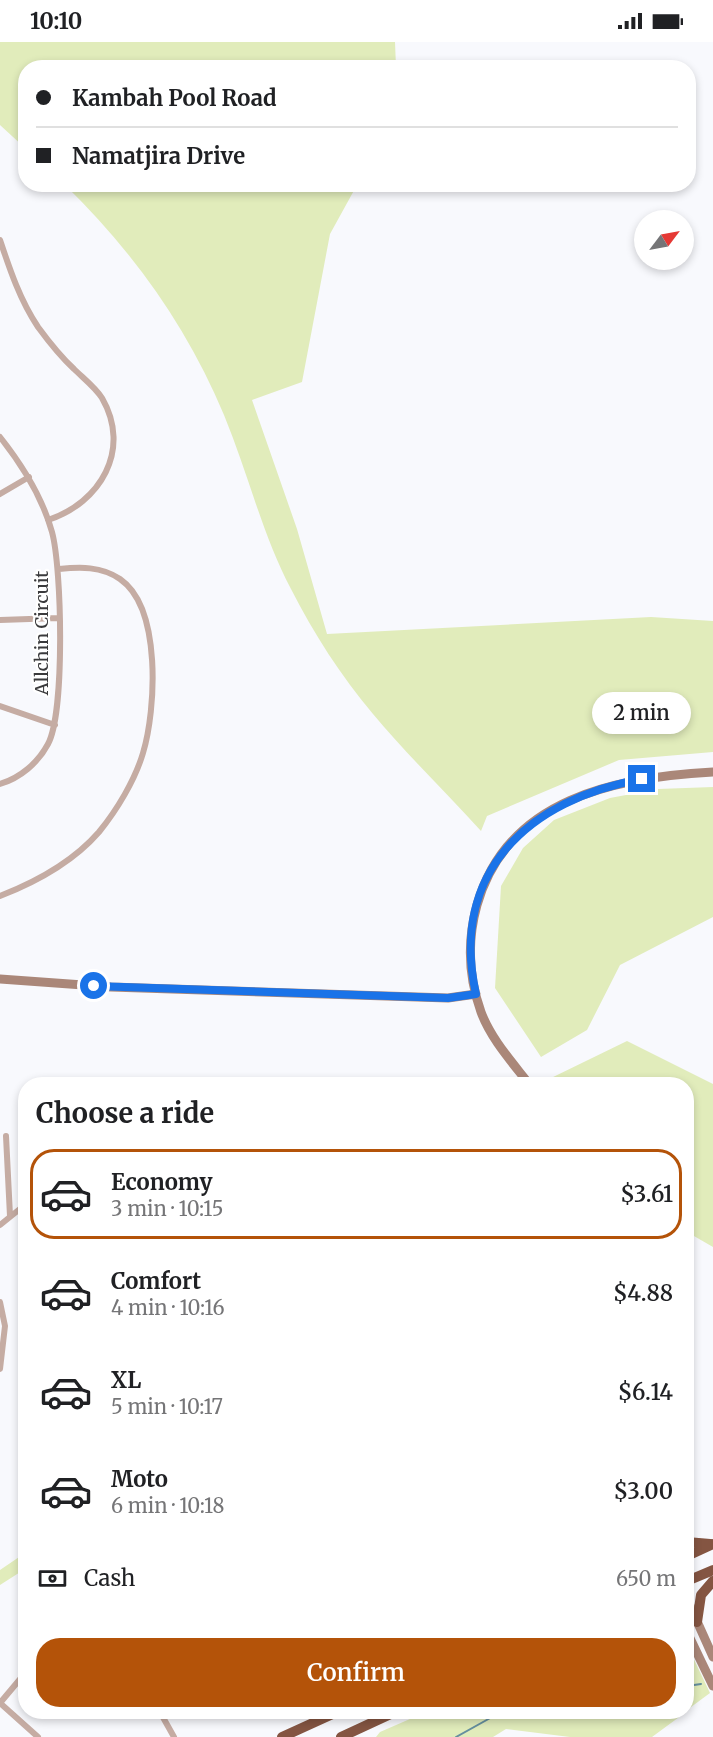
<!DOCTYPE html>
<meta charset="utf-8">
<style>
:root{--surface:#fff;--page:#f6f6f6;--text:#202124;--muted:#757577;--line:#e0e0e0;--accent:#b45309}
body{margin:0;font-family:Merriweather,serif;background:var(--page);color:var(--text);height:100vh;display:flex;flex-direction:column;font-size:22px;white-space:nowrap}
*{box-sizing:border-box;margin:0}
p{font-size:20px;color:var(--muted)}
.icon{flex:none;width:33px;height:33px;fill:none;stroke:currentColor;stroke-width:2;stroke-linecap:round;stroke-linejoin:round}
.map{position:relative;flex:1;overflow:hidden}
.drawer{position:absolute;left:18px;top:1035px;width:676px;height:642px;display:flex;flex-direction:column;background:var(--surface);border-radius:24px;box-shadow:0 3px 9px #0003}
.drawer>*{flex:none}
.top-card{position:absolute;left:18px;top:18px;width:678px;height:132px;border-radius:24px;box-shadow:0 3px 9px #0003;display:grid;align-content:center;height:132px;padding:0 18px;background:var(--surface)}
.needle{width:39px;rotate:58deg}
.buttons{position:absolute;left:634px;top:168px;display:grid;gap:12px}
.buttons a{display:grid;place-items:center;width:60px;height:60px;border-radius:50%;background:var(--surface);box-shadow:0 3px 9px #0003;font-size:30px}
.end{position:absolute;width:27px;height:27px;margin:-14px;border:8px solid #1a73e8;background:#fff;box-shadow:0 0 0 3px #fff}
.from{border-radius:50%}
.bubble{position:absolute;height:42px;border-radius:21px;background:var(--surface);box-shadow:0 3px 9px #0003;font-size:20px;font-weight:600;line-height:42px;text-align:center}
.top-card b{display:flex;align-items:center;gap:21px;height:57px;font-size:22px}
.top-card b+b{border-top:2px solid var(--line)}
.top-card i{width:15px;height:15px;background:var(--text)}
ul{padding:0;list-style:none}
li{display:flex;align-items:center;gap:18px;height:90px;margin:0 12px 9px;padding:0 6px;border:3px solid transparent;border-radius:24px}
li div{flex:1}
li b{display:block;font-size:22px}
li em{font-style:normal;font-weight:600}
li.current{border-color:var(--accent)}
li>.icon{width:54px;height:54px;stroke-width:1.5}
h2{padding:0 18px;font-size:27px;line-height:72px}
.pay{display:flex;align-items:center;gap:15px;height:66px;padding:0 18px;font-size:22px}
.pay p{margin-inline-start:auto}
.button{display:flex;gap:12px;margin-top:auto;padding:12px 18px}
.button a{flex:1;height:69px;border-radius:24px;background:var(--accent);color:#fff;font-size:24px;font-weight:600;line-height:69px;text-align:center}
.status{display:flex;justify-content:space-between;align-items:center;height:42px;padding:0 30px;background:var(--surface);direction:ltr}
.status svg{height:16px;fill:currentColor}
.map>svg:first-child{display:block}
.green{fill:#e1ecbb}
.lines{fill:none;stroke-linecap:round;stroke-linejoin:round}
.stream{stroke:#658f9f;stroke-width:2}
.street{stroke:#c5aca3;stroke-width:6}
.secondary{stroke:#aa8779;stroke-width:9}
.highway{stroke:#845542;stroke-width:10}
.route{stroke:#1a73e8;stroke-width:8}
.labels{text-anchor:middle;stroke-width:4.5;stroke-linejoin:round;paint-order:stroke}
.street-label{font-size:18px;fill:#3a3a3c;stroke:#fff}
</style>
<div class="status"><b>10:10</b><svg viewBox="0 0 49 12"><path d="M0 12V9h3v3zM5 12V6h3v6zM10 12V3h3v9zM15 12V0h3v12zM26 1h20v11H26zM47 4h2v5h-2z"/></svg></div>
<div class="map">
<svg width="713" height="1695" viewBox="0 0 713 1695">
<rect width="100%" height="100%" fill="#f8f9fd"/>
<!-- green -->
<path class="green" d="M0,0H395L396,25L26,26L25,106L0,83Z
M65,143H357L330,192L302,340L252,358L297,487L327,592L651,575L713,579V710L619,718L487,774L481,789C446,750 407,713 373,672C341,634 314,592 291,547C262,492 248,431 224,373C188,286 132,208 65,143Z
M713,745V875L620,923L587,988L541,1015L495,946L501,844L523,806L554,778L610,756L658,747Z
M627,999L713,1042V1205L687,1190V1042H552L549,1037Z
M25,1511V1527L0,1543V1528Z
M687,1603L710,1651L687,1668Z
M426,1670H686L652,1695H570L506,1687L493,1695H376L380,1690Z"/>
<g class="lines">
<!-- stream -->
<path class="stream" d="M687,1644L701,1642
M456,1695L501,1670"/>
<!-- street -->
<path class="street" d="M0,198C10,228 20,258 38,285C49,300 60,314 74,327C83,336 95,345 102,356C132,408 100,461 48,478
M0,395C23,424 42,454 52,490C62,527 65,670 48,702C38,721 20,736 0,742
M0,452L29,435
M0,578L59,576
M0,664L55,683
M0,854C36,840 73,820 99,790C117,768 135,738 143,711C156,668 162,566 120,537C101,524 80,525 59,527
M6,1094L10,1174
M0,1183L26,1162
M0,1260L5,1284L0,1327
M26,1558L21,1564L26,1572
M0,1661L38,1695
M0,1661L26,1630
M160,1670L174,1695"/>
<!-- secondary -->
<path class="secondary" d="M0,937L111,945L448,956L476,952
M529,1042C512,1020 491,997 481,970C468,934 467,899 477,863C507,756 617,735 713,730
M687,1557L713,1615
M687,1590L713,1644"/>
<!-- highway -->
<path class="highway" d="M687,1500L710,1502
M687,1514L713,1502
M687,1539L713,1528
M697,1580L701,1553L713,1539
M282,1695L337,1670
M341,1695L395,1670"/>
</g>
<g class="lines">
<!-- route -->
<path class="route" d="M94,944L448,956L476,952C449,830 529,757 642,737"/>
</g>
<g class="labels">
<!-- street labels -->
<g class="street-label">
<text transform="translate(42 591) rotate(-90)" y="6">Allchin Circuit</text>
</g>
</g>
</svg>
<div class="buttons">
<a><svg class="needle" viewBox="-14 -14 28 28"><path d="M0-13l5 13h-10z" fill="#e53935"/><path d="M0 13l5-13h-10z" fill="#757577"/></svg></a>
</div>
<i class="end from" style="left:94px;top:944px"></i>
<i class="end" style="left:642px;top:737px"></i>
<div class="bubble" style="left:592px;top:650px;width:99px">2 min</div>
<div class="top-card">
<b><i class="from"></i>Kambah Pool Road</b>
<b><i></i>Namatjira Drive</b>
</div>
<section class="drawer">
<h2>Choose a ride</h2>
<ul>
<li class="current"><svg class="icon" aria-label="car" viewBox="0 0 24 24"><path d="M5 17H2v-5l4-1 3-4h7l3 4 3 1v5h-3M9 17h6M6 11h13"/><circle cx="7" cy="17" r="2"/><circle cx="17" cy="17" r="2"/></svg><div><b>Economy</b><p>3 min · 10:15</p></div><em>$3.61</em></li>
<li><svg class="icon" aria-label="car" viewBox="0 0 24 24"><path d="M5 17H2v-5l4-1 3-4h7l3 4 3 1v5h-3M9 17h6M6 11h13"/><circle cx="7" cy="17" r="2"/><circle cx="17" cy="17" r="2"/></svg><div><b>Comfort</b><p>4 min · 10:16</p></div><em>$4.88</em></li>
<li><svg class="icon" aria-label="car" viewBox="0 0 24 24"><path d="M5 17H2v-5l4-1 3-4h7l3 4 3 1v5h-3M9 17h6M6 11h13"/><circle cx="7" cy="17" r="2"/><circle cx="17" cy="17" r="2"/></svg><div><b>XL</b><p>5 min · 10:17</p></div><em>$6.14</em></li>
<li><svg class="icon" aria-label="car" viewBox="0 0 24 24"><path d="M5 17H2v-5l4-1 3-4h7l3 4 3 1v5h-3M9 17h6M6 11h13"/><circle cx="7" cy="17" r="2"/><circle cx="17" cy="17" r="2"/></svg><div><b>Moto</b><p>6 min · 10:18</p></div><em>$3.00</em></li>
</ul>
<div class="pay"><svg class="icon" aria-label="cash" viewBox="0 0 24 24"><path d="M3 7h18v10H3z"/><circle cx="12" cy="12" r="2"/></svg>Cash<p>650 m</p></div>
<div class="button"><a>Confirm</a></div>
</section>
</div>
